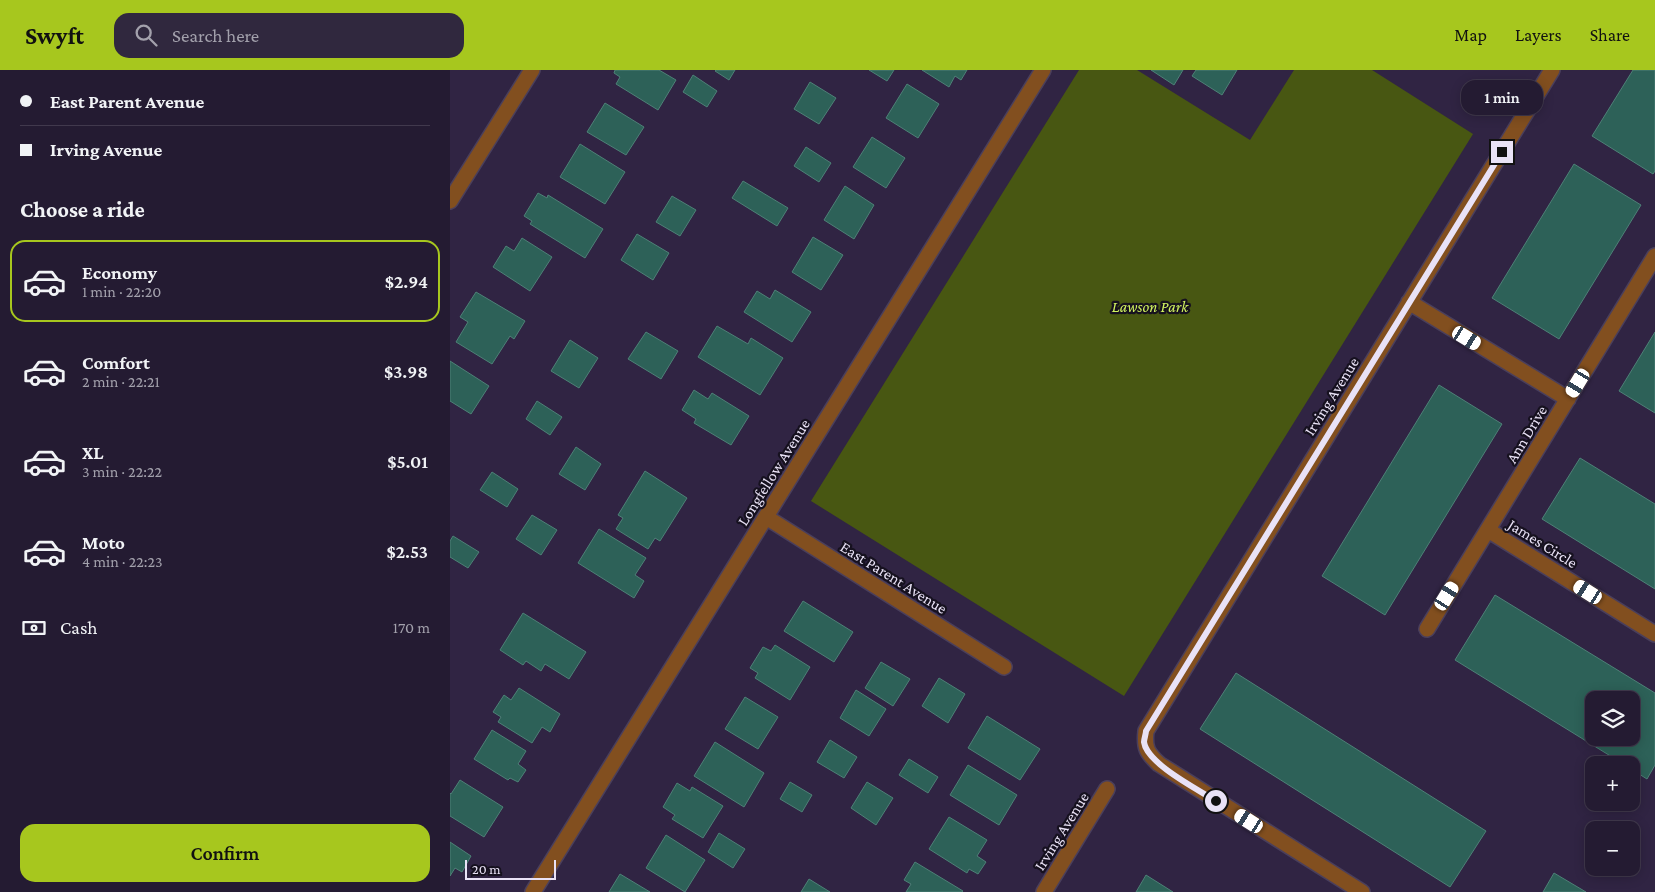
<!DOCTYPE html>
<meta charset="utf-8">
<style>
:root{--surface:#241b32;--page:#30283e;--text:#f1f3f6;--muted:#a3a1ac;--line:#41394d;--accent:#a7c71e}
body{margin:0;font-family:"Crimson Pro",serif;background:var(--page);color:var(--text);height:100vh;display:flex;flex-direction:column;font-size:19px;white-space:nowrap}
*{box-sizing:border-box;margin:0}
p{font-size:16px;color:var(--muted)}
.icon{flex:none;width:28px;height:28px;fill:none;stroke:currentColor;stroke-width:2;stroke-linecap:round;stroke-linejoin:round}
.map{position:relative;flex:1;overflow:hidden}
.drawer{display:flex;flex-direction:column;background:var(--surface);width:450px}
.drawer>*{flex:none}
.banner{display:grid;align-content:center;height:110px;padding:0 20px;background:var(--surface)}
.controls{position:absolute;left:1135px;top:621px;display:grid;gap:10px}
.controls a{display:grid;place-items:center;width:55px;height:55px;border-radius:10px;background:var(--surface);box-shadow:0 2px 12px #0003,0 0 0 1px var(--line);font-size:25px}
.scale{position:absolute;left:15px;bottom:12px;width:91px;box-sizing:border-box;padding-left:5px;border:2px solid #e9e2f6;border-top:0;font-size:14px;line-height:18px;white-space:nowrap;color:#e9e2f6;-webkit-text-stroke:4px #16111f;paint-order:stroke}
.end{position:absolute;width:22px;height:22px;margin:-11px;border:6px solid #e9e2f6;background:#111;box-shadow:0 0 0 2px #111}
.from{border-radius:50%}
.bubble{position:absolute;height:35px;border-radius:15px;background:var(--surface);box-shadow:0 2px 12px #0003,0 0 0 1px var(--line);font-size:16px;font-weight:600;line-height:35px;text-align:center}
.car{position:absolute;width:15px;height:30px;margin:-15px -8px;border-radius:6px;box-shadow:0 0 4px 1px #0007;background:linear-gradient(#fff 24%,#345 0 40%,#fff 0 76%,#345 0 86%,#fff 0)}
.banner b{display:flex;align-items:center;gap:18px;height:48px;font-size:19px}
.banner b+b{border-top:1px solid var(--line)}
.banner i{width:12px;height:12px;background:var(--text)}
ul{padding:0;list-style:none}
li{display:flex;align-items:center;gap:15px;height:82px;margin:0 10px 8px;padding:0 10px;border:2px solid transparent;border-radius:15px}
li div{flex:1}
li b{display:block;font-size:19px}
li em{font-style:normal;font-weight:600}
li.active{border-color:var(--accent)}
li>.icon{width:45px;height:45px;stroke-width:1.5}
h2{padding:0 20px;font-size:22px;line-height:60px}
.pay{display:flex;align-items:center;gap:12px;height:55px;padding:0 20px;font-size:19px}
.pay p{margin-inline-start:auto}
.button{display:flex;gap:10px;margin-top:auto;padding:10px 20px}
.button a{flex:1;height:58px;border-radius:15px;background:var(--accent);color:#111;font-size:20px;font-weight:600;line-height:58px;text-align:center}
header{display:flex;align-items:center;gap:30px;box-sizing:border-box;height:70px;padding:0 25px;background:var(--accent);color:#111}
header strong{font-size:24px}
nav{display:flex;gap:28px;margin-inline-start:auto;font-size:18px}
.search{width:350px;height:45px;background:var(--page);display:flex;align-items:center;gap:12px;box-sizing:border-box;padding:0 18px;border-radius:15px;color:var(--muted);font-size:19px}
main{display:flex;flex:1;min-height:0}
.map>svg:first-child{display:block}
.green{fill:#485712}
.building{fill:#2d6158;stroke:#4e8077;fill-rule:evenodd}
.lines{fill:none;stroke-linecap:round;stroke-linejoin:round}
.street-casing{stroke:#4a3f5c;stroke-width:18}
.street{stroke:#824f1f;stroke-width:15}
.route{stroke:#e9e2f6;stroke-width:6}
.labels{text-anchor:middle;stroke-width:4.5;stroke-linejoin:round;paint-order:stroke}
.park-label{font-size:16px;font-style:italic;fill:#d1f360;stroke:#16111f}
.street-label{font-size:16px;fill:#e9e2f6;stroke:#16111f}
</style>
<header>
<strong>Swyft</strong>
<div class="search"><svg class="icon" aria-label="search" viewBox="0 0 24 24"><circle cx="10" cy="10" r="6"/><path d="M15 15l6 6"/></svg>Search here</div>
<nav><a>Map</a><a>Layers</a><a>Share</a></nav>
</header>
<main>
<section class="drawer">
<div class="banner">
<b><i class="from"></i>East Parent Avenue</b>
<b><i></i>Irving Avenue</b>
</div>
<h2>Choose a ride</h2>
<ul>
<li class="active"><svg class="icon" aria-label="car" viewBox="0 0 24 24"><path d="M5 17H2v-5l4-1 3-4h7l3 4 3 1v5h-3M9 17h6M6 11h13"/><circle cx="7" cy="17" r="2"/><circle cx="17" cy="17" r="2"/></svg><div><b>Economy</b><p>1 min · 22:20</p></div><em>$2.94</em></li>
<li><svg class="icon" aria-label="car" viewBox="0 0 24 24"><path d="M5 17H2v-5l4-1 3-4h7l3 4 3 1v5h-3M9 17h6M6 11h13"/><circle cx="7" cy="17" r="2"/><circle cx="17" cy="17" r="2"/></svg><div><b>Comfort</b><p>2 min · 22:21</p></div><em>$3.98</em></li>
<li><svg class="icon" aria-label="car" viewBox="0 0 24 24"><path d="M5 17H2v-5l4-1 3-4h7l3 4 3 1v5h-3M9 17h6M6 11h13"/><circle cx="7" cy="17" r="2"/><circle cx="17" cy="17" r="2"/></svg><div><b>XL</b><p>3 min · 22:22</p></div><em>$5.01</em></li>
<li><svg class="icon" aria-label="car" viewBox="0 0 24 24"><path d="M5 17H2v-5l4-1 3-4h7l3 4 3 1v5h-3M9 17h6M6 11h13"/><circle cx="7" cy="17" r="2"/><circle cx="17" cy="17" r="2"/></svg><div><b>Moto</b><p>4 min · 22:23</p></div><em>$2.53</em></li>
</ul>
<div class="pay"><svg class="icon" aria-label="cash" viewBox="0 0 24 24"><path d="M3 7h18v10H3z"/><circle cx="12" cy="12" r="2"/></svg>Cash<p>170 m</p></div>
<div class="button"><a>Confirm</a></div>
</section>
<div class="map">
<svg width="1205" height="822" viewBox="0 0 1205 822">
<rect width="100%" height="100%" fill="#302443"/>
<!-- green -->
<path class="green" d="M629,0H687L800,70L844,0H922L1023,64L674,626L361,431Z"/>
<!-- building -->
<path class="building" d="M165,0H209L226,10L208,40L166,14L170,7L164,3Z
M266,0H285L279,10L265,1Z
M419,0H444L437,11Z
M472,0H517L511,10L505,6L499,17Z
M701,0H733L724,15Z
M746,0H787L772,25L742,6Z
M1183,0H1205V101L1203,104L1142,66Z
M243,5L267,21L257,37L233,22Z
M360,12L386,28L369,54L344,39Z
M457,14L489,34L468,68L436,48Z
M155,33L194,57L176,85L137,62Z
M422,67L455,88L436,118L403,97Z
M130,74L175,102L155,134L110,107Z
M356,77L381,93L369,112L344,96Z
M1124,94L1191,135L1109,269L1042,228Z
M293,111L338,138L327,156L282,128Z
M395,116L424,135L404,169L374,150Z
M88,123L97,128L98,125L153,159L135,188L80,154L82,151L74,146Z
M222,126L246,140L230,166L206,152Z
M187,164L219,183L203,210L171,190Z
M363,167L393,185L371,220L342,202Z
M72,168L102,187L80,221L43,197L56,176L64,181Z
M325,220L361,242L342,272L294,242L307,221L320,229Z
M26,222L75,251L64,269L60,266L42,294L6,272L18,252L10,247Z
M267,256L298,274L301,268L333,288L310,325L248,287Z
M196,262L228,281L211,309L178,289Z
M1205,262V343L1169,321Z
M120,270L148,288L129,318L101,301Z
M0,291L39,316L21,344L0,331Z
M989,315L1052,354L935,545L872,506Z
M244,320L258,329L262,323L299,346L281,375L244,353L246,349L232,340Z
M87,331L112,347L100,365L76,349Z
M126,377L151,394L135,420L109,404Z
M1130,388L1205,434V519L1092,449Z
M195,401L237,428L210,471L205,468L198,479L166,459L173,448L168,445Z
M42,402L68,419L57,437L30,420Z
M82,445L107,460L91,485L66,469Z
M149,459L196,488L185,505L194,511L184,528L128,493Z
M3,466L29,482L18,498L0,487V471Z
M1045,525L1205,623V695L1197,709L1181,699V695H1175L1005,590ZM1144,630H1181V668H1144Z
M353,531L403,562L384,592L334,561Z
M73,543L136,582L119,609L95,594L91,601L76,591L73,595L50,580Z
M325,575L360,597L340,630L305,608L308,603L300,598L313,577L321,581Z
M431,592L460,609L443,636L415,618Z
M786,603L1036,761L1000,817L750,659Z
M489,608L515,624L498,653L472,636Z
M69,618L110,644L100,662L92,657L82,673L48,652L51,647L43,642L54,625L61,630Z
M406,620L436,639L419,666L390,648Z
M295,627L328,647L308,679L275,659Z
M537,646L590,679L570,710L518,678Z
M42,660L76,681L68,694L76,700L68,712L60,708L58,710L24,689Z
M380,670L407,687L394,708L367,692Z
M265,672L314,703L294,737L244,706Z
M459,689L488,707L478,723L449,705Z
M518,695L567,725L549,755L500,725Z
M10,710L53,737L34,767L0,746V723L1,724Z
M340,712L362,725L352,742L330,729Z
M417,712L443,728L426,755L401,738Z
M227,713L240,721L242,717L273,736L253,768L222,749L225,745L213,737Z
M499,747L537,770L527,786L536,792L528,804L519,799L517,803L479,779Z
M269,763L295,779L283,798L258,782Z
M216,765L255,790L235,822L196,798Z
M0,772L21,786L12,802L5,798L0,806Z
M465,792L513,821L512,822H456L461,814L454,810Z
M1104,803L1136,822H1093Z
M170,804L200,822H159Z
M696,805L723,822H686Z
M359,809L380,822H351Z"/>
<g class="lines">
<defs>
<path id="street" d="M0,131L82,0
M959,232L1118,329
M316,447L554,597
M1038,460L1205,564
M977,559L1205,186
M83,822L593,0
M594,822L657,719
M912,822L709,694C697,683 694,678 696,661L1102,0"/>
</defs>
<!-- street casing -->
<use href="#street" class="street-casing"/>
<!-- street -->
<use href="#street" class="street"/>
</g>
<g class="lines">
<!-- route -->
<path class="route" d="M766,731C749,720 697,694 694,672C694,669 696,664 696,661L1052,82"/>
</g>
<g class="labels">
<!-- park labels -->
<g class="park-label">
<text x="700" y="242">Lawson Park</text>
</g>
<!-- street labels -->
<g class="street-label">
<text transform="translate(881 326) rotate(-58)" y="6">Irving Avenue</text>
<text transform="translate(1076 364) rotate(-59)" y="6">Ann Drive</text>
<text transform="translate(323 402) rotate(-58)" y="6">Longfellow Avenue</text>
<text transform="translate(1093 473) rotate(32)" y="6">James Circle</text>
<text transform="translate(444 507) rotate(32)" y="6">East Parent Avenue</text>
<text transform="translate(611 761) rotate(-58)" y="6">Irving Avenue</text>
</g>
</g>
</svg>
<div class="controls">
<a><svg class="icon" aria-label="layers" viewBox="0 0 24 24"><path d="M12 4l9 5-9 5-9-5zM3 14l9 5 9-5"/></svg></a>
<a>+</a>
<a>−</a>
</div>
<div class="scale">20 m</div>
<i class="end from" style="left:766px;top:731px"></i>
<i class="end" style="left:1052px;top:82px"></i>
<div class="bubble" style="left:1011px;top:10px;width:82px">1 min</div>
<i class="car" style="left:1017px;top:268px;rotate:121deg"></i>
<i class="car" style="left:1128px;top:313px;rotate:211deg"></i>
<i class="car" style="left:1138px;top:522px;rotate:302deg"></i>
<i class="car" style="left:997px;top:526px;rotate:32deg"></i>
<i class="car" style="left:799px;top:751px;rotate:302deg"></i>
</div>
</main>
